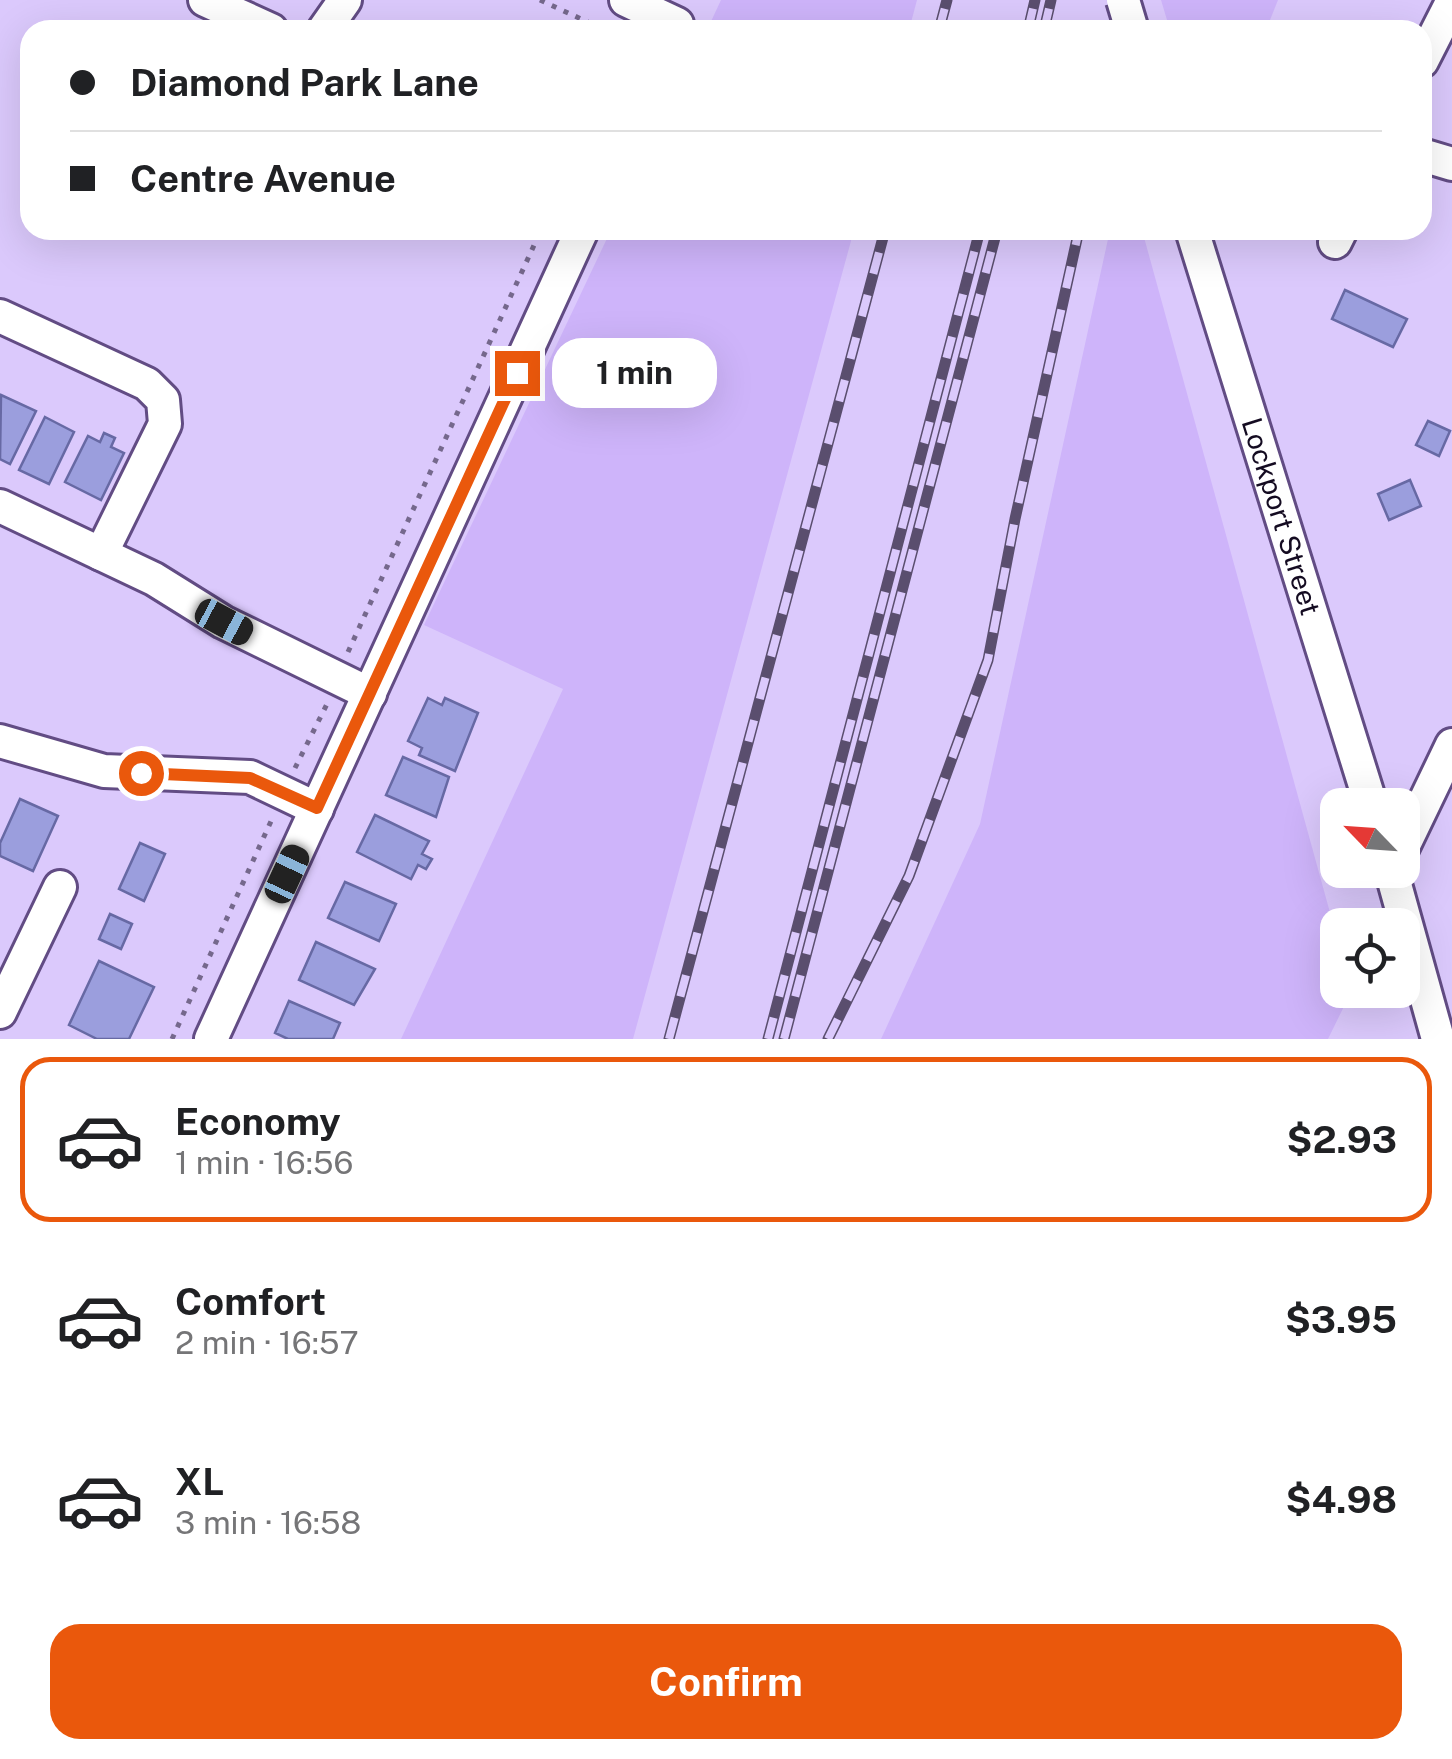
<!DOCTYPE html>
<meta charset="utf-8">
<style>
:root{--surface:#fff;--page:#f2f2f2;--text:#202124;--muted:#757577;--line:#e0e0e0;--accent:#ea580c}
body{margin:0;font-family:"Public Sans",sans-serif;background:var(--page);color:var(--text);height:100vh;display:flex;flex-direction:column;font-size:38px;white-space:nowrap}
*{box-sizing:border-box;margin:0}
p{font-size:32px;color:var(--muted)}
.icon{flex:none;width:55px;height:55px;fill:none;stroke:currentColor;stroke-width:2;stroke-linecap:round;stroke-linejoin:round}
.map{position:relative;height:1039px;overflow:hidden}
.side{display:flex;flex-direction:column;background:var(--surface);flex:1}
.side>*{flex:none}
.guide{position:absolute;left:20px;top:20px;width:1412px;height:220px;border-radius:30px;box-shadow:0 10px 40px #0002;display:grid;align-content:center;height:220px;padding:0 50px;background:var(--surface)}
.needle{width:65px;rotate:295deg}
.tools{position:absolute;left:1320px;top:788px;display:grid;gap:20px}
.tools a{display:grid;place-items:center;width:100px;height:100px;border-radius:20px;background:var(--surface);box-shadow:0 10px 40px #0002;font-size:50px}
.end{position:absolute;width:45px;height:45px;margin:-22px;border:12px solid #ea580c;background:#fff;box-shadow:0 0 0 5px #fff}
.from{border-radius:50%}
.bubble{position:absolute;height:70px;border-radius:30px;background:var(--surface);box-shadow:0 10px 40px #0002;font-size:32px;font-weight:700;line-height:70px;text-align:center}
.car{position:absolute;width:30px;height:60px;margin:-30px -15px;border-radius:12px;box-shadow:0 0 8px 2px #0007;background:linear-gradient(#222 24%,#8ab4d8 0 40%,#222 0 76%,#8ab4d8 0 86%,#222 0)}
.guide b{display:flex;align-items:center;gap:35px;height:95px;font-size:38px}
.guide b+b{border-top:2px solid var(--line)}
.guide i{width:25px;height:25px;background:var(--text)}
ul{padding:18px 0 0;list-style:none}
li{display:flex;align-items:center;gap:30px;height:165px;margin:0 20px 15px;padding:0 30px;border:5px solid transparent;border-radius:30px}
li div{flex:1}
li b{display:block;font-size:38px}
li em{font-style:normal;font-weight:700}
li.selected{border-color:var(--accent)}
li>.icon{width:90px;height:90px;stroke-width:1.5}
.primary-button{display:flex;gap:20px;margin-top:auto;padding:20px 50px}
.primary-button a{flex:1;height:115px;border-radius:30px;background:var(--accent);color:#fff;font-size:40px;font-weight:700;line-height:115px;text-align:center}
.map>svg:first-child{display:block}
.green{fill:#ceb4fa}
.building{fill:#9b9edd;stroke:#6769a4;stroke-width:2.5}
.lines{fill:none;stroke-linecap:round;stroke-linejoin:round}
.minor-casing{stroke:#624c84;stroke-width:38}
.path{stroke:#75688c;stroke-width:5;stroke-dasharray:5 8;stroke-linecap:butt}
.minor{stroke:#fff;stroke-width:32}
.rail-casing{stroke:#5a4e6e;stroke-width:11}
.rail{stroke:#dbc9fc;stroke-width:8;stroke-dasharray:22;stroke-linecap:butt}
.minor-bridge-casing{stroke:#624c84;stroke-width:38;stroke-linecap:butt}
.minor-bridge{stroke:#fff;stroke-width:32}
.route{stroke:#ea580c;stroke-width:12}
.labels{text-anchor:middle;stroke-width:10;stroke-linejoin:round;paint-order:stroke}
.street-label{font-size:28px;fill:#140b21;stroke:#dbc9fc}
</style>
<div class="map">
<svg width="1452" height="1039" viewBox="0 0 1452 1039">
<rect width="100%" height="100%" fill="#dbc9fc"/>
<!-- green -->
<path class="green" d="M721,0H917L909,30H707Z
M1161,0H1278L1266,30H1170Z
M611,230H854L633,1039H401L563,689L424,625Z
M1110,230H1142L1337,938L1338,990H1352L1328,1039H881L980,824Z"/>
<!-- building -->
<path class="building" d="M1345,290L1407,319L1393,347L1332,319Z
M1,395L36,411L10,464L0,459Z
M45,417L74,432L49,484L19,470Z
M1428,421L1450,431L1439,456L1416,445Z
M104,433L115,438L111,447L124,453L101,500L65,482L88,436L100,442Z
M1410,480L1421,506L1389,520L1378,494Z
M428,698L442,705L445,698L478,713L455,771L419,755L422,748L408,741Z
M403,757L449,777L436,817L386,795Z
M20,799L58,816L33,871L0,856V843Z
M375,815L429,841L422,854L432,859L426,869L418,865L411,879L357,852Z
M140,843L165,854L144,901L119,889Z
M345,882L396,904L379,941L328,918Z
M110,914L132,924L121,949L99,939Z
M316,942L375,969L354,1005L299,980Z
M99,961L154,987L129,1039H97L69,1025Z
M289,1001L340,1023L333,1039H288L275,1033Z"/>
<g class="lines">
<defs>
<g id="minor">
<path d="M205,0L271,30"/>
<path d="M626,0L677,24"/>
<path d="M324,30L345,0"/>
<path d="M1422,61L1452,2"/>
<path d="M1422,155L1452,164"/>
<path id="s1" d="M1192,230L1371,805"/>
<path d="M1335,242L1341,230"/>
<path d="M0,316L147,384L163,400L165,424L101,554"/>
<path d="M0,506L154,579L223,622L370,694"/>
<path d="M0,741L104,771L250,777L317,809"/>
<path d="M1402,849L1452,745"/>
<path d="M1391,870L1438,1039"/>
<path d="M0,1012L60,887"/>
<path d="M211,1039L582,230"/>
</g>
</defs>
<!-- minor casing -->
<use href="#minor" class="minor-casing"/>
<!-- path -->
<path class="path" d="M540,0L605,30
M348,652L541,230
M295,768L328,702
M172,1039L272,819"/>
<!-- minor -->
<use href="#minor" class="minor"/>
<defs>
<path id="rail" d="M939,30L947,0
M1028,30L1035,0
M1044,30L1051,0
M1124,30L1131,0
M669,1039L885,230
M768,1039L980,230
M784,1039L997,230
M828,1039L909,876L988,660L1015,519L1079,230"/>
</defs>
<!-- rail casing -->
<use href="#rail" class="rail-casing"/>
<!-- rail -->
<use href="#rail" class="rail"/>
<defs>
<path id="minor-bridge" d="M1123,0L1132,30"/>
</defs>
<!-- minor-bridge casing -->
<use href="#minor-bridge" class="minor-bridge-casing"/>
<!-- minor-bridge -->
<use href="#minor-bridge" class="minor-bridge"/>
</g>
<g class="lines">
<!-- route -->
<path class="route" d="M141,773L250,778L317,808L517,373"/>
</g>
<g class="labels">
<!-- street labels -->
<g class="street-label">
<text dy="10" stroke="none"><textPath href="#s1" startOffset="300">Lockport Street</textPath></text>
</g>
</g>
</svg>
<div class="tools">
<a><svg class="needle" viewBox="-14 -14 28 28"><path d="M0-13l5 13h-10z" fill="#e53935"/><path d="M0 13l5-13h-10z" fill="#757577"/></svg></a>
<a><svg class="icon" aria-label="locate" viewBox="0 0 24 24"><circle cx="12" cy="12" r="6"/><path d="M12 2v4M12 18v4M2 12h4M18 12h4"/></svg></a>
</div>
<i class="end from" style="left:141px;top:773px"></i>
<i class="end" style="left:517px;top:373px"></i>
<div class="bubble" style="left:552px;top:338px;width:165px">1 min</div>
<i class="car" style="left:224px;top:622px;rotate:118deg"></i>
<i class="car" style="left:287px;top:874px;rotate:25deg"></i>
<div class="guide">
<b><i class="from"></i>Diamond Park Lane</b>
<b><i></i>Centre Avenue</b>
</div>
</div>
<section class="side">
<ul>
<li class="selected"><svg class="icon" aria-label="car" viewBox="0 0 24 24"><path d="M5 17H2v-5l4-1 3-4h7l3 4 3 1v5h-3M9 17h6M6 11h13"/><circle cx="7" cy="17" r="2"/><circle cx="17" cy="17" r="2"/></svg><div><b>Economy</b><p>1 min · 16:56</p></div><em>$2.93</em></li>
<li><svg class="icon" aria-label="car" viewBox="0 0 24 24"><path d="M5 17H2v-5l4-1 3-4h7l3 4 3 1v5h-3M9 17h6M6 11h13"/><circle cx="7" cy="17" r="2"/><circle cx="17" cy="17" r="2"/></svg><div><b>Comfort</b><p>2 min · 16:57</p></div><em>$3.95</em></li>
<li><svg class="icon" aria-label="car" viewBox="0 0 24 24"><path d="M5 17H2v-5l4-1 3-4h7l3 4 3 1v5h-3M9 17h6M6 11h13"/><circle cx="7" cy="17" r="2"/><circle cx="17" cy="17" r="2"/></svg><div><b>XL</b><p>3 min · 16:58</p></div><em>$4.98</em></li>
</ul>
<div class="primary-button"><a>Confirm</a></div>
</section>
